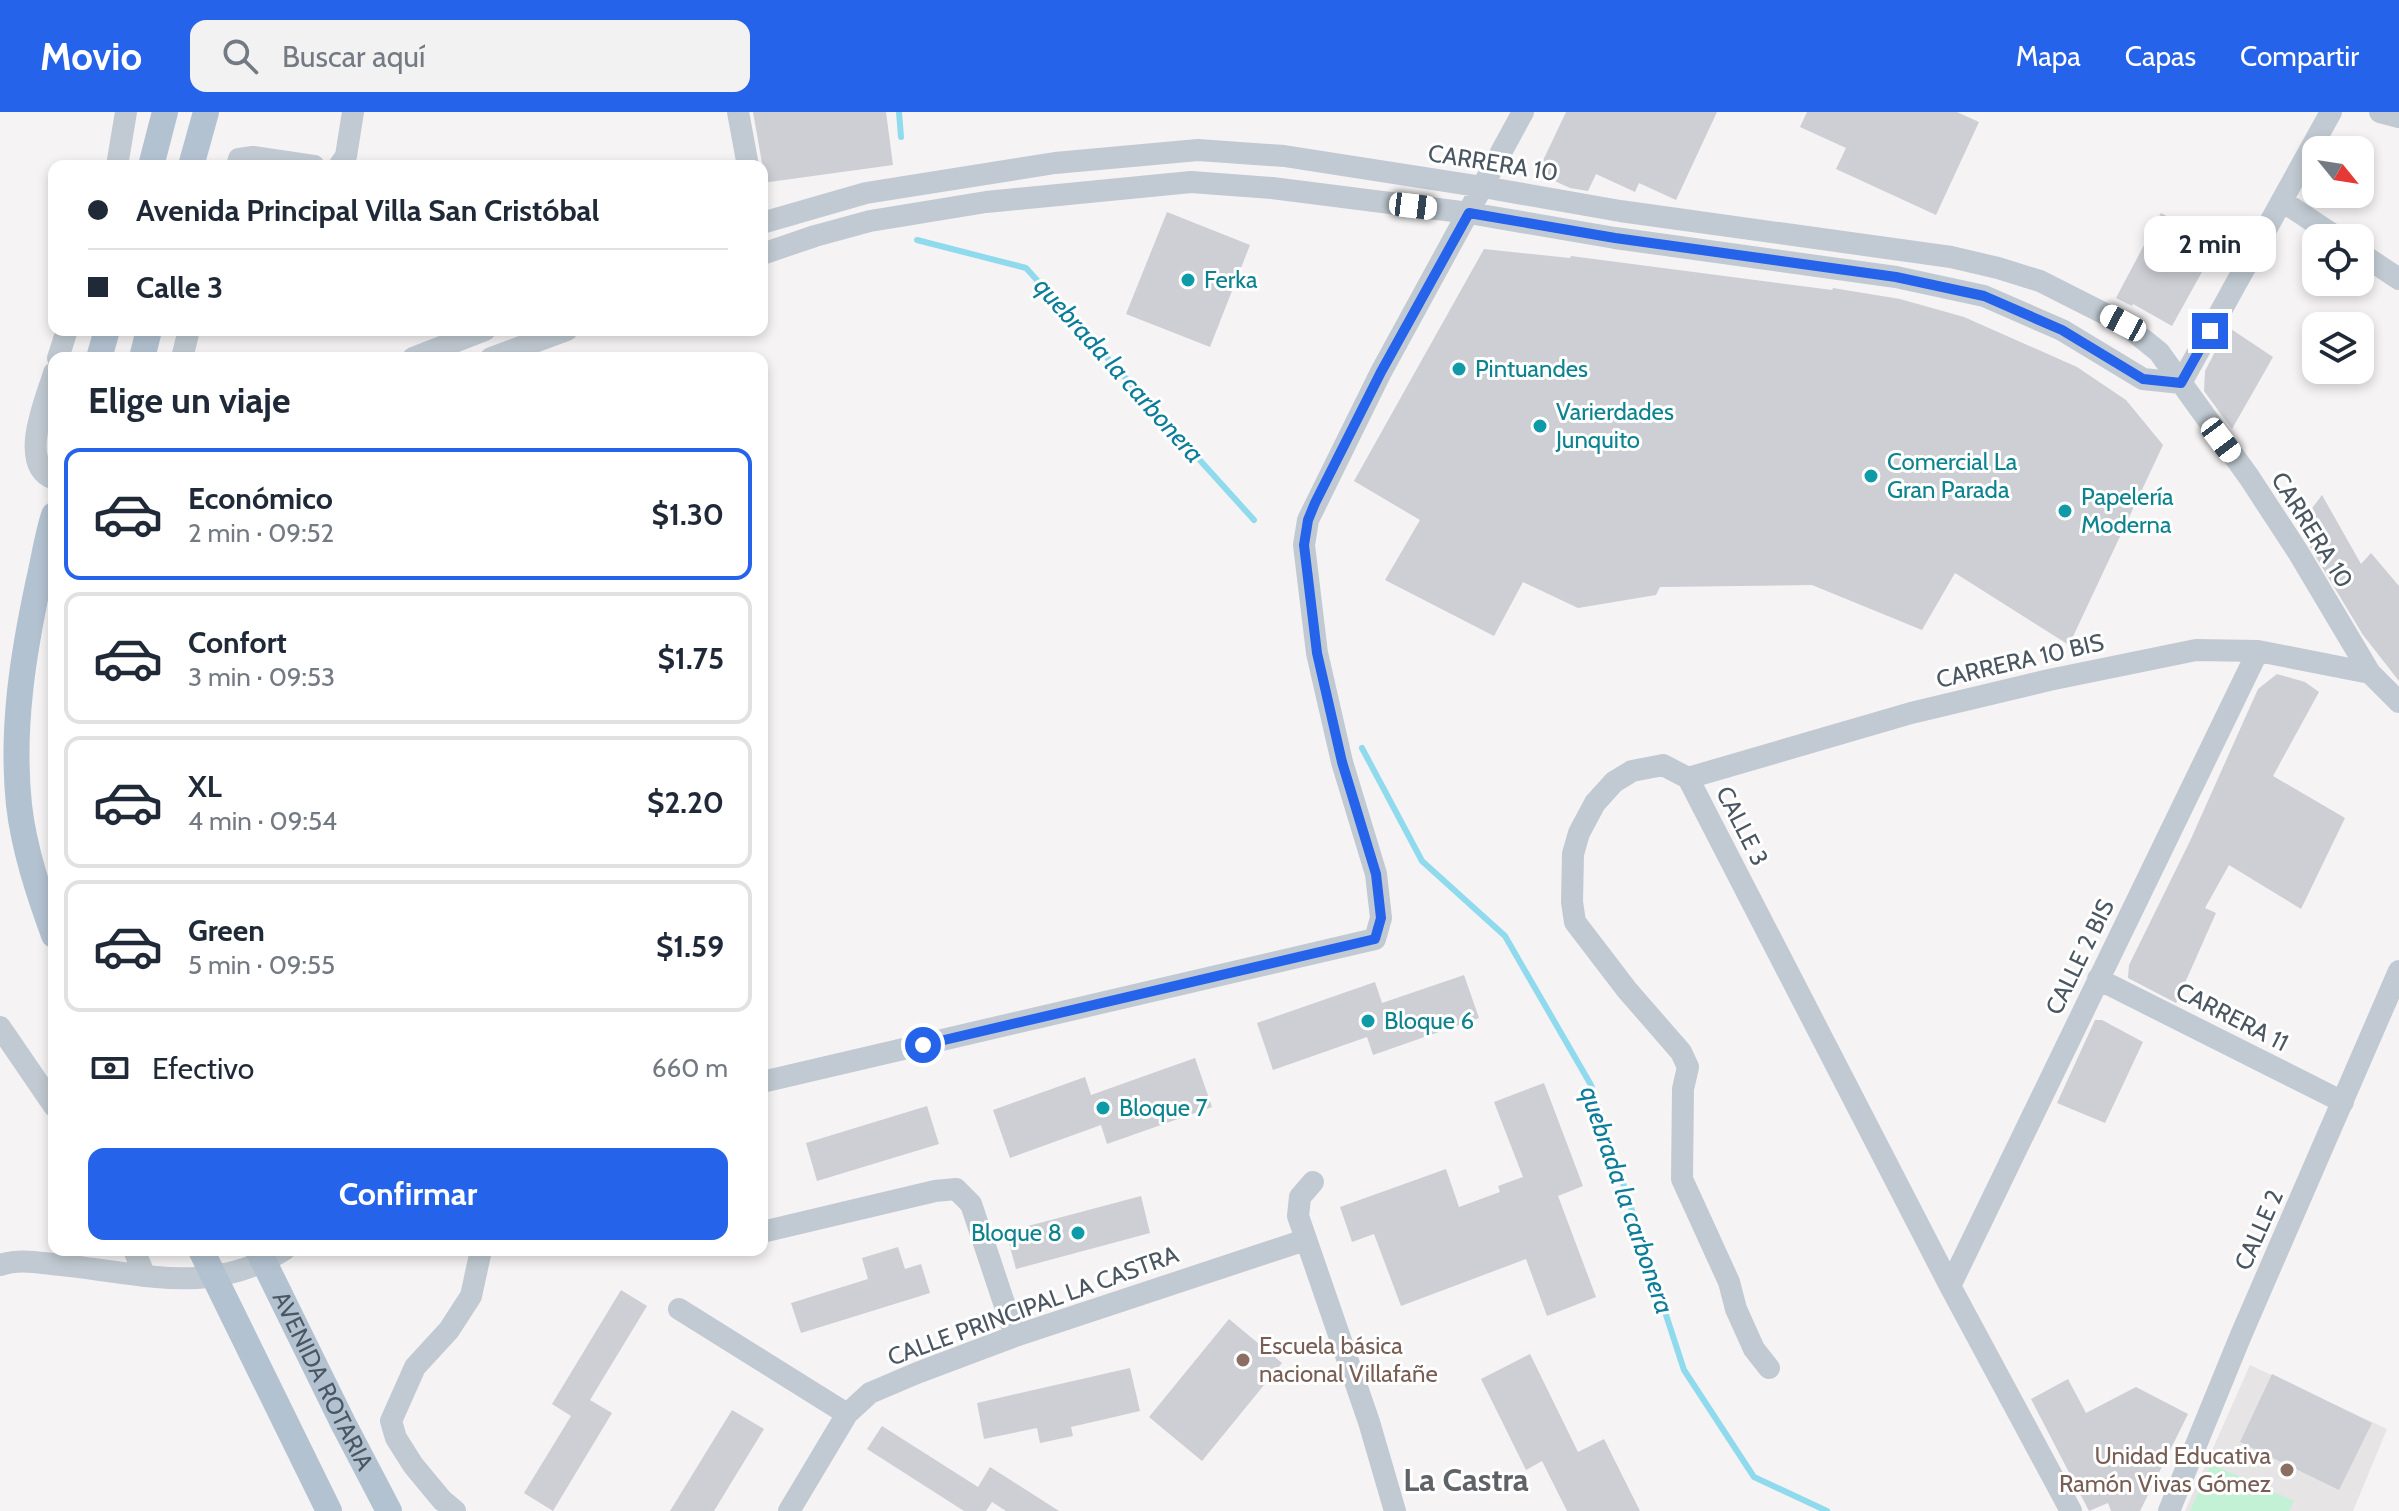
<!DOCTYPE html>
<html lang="es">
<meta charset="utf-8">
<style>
:root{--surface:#fff;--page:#f2f2f3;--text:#1f2937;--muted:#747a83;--line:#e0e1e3;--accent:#2563eb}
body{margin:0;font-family:Cabin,sans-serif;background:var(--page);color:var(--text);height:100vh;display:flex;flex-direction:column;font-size:30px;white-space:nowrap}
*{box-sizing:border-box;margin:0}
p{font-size:26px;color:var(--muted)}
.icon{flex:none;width:44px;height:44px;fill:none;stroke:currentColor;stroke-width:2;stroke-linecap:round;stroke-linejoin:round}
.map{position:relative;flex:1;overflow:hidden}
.side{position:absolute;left:48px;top:240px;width:720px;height:904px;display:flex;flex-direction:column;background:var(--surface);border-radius:16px;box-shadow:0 4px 12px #0003}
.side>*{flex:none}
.guide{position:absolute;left:48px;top:48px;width:720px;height:176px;border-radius:16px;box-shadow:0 4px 12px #0003;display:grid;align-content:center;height:176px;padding:0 40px;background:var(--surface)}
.needle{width:52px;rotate:120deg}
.tools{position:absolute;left:2302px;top:24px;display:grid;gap:16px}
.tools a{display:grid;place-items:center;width:72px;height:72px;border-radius:16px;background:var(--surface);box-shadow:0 4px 12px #0003;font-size:40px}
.end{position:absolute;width:36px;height:36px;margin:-18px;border:10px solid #2563eb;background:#fff;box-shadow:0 0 0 4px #fff}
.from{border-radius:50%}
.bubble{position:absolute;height:56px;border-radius:16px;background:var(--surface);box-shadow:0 4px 12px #0003;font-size:26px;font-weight:700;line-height:56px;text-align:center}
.car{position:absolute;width:24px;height:48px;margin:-24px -12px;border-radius:10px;box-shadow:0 0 6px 2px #0007;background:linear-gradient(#fff 24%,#345 0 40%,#fff 0 76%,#345 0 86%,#fff 0)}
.guide b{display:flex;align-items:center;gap:28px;height:76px;font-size:30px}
.guide b+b{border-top:2px solid var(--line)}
.guide i{width:20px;height:20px;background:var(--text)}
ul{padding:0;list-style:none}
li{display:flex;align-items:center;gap:24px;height:132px;margin:0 16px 12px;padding:0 24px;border:4px solid var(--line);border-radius:16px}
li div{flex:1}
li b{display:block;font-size:30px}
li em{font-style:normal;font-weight:700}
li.selected{border-color:var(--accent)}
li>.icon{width:72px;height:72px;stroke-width:1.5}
h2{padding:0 40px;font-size:36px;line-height:96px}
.pay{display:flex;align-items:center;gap:20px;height:88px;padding:0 40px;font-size:30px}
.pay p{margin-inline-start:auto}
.cta{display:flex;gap:16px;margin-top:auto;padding:16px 40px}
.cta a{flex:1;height:92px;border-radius:16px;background:var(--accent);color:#fff;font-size:32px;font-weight:700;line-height:92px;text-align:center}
header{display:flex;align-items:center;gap:48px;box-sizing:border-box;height:112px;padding:0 40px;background:var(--accent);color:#fff}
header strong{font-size:38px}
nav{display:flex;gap:44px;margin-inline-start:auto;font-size:28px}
.search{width:560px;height:72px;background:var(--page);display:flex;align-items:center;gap:20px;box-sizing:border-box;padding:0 28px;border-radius:16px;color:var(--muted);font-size:30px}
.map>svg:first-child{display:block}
.education{fill:#e6e4e5}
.green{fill:#c3f1d5}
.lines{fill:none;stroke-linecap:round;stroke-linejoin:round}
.stream{stroke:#90daee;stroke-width:6}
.building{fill:#cdcfd5}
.minor{stroke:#c1cad2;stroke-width:22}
.major{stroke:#b3c2d1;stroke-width:26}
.route{stroke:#2563eb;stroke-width:10}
.culture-dot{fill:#0f9aa8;stroke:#fff;stroke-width:3}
.education-dot{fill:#8d6e63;stroke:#fff;stroke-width:3}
.labels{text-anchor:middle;stroke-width:6;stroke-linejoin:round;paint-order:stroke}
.street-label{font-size:24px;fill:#4a5661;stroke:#fff}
.culture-label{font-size:24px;fill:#0d838f;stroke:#fff;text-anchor:start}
.education-label{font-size:24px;fill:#785e54;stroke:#fff;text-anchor:start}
.water-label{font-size:26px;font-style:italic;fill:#0c7c9b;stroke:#fff}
.district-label{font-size:32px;font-weight:bold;fill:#5f6368;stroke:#fff}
</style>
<header>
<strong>Movio</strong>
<div class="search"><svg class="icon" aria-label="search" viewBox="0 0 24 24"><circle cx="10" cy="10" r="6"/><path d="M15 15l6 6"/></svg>Buscar aquí</div>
<nav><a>Mapa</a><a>Capas</a><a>Compartir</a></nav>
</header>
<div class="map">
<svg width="2399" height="1399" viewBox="0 0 2399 1399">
<rect width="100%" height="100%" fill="#f5f3f3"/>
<!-- education -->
<path class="education" d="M2250,1253L2387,1317L2353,1399H2185Z"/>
<!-- green -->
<path class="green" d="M2211,1352L2294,1389L2289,1399H2190Z"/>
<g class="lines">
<!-- stream -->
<path class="stream" d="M899,0L901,25
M917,128L1026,156L1254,408
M1362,636L1422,749L1505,824L1591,973L1684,1258L1754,1365L1827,1399"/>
</g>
<!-- building -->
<path class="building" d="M753,0H886L893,53L762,71V51Z
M1566,0H1717L1676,88L1639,71L1635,80L1596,62L1588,79L1570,76L1537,61Z
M1807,0H1957L1979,10L1936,103L1836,57L1846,36L1800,15Z
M1167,100L1250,133L1210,235L1126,202Z
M2161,101L2218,131L2172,214L2133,192L2132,194L2116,186Z
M1484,137L1570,146L1571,144L1832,178L1833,176L1900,187L1964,205L2077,255L2126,288L2163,333L2069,533L1955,461L1922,518L1812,473L1660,475L1656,483L1578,496L1523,470L1494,524L1385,468L1420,408L1354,369Z
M2228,215L2273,245L2232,317L2204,279L2205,259Z
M2322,383L2361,452L2371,441L2399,474V569L2363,523L2298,415Z
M2277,562L2305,570L2319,580L2273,664L2345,706L2301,797L2229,753L2205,796L2216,801L2176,891L2128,866L2129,853L2190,729L2258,577Z
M1464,863L1479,906L1373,943L1367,925L1273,958L1257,911L1375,870L1382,891Z
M2095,908H2102L2143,930L2105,1011L2057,991Z
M1195,946L1212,995L1107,1032L1101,1013L1010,1046L993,998L1085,965L1091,983Z
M1544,971L1583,1074L1558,1084L1596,1185L1547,1204L1526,1147L1401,1194L1374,1122L1352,1130L1340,1095L1446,1057L1459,1095L1500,1080L1498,1074L1523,1065L1494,990Z
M927,994L939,1032L817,1069L806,1031Z
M1141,1084L1150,1121L1016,1157L1006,1120Z
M898,1135L905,1157L921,1152L930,1181L801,1221L791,1191L868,1167L862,1146Z
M621,1178L647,1194L590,1288L612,1301L553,1399L524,1381L571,1304L552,1292Z
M1229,1207L1282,1251L1202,1349L1149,1305Z
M1530,1242L1578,1340L1604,1327L1640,1399H1567L1542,1349L1526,1358L1481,1267Z
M1130,1256L1140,1299L1071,1315L1073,1324L1040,1331L1037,1316L984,1327L977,1291Z
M2272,1262L2372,1311L2339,1378L2240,1330Z
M2068,1267L2086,1301L2136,1275L2188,1302L2140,1399H2111L2108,1391L2089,1399L2031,1287Z
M732,1298L764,1317L714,1399H670Z
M882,1314L978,1375L990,1355L1059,1399H1006L992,1390L986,1399H964L867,1337Z"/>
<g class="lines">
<!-- minor -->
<path class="minor" d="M738,0L748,54
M2380,0L2399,5
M117,54L126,0
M237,54L239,47L253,45L314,54
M339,54L346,44L353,0
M2282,89L2338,126
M762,111L866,81L1055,51L1198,38L1284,44L1483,75L1620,99L1951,145L1998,156L2040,169L2123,211L2159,240L2249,365L2298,440L2370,561L2399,590
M2360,141L2399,167
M762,142L815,124L870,109L986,90L1191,70L1272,76L1469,101L1615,126L1896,165L1984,184L2062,218L2143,267L2181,271
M58,246L67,218
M182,246L189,218
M413,246L485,218
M491,246L567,218
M54,261C46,288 17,352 54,367
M2181,271L2331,0
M1688,666L1911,601L2049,568L2196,538L2258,539L2370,561
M2098,867L2343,990
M0,915L54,994
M762,970L1375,827L1381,806L1376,762L1342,650L1317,541L1304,433L1308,408L1381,260L1523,0
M1313,1070L1300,1085L1298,1104L1369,1310L1395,1399
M762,1120L935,1079L956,1077L971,1092L1015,1224
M134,1138L145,1164
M0,1153C20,1146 40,1151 61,1153C142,1161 210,1185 284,1138
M1950,1174L2258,539
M679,1197L847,1302
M1769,1256L1754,1237L1736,1197L1729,1170L1682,1067L1683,977L1688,955L1681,940L1627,878L1575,810L1572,790L1573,742L1579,721L1595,691L1614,670L1632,659L1663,653L1688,666L1950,1174L2071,1399
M455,1399L442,1388L413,1353L396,1326L391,1309L415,1255L449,1218L471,1184L481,1138
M789,1399L847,1302L870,1281L917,1261L1015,1224L1305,1128
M2169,1399L2241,1223L2399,859"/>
<!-- major -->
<g class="major">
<path d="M151,54L165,0"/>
<path d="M191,54L206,0"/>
<path d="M99,246L107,218"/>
<path d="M142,246L149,218"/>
<path d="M54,403C47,424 44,447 39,468C23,542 11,617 19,693C24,737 39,782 54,823"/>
<path d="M201,1138L329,1399"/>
<path id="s1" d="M258,1138L343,1311L389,1399"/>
</g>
</g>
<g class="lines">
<!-- route -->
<path class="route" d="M923,933L1375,827L1381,806L1376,762L1342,650L1317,541L1304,433L1308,408L1315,391L1381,260L1469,101L1615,126L1896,165L1984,184L2062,218L2143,267L2181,271L2210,219"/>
</g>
<!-- markers -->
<g class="culture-dot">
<circle cx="1188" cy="168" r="8"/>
<circle cx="1459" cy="257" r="8"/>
<circle cx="1540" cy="314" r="8"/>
<circle cx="1871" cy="364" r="8"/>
<circle cx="2065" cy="399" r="8"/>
<circle cx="1368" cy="909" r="8"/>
<circle cx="1103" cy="996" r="8"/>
<circle cx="1078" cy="1121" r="8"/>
</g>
<g class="education-dot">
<circle cx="1243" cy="1248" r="8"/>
<circle cx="2287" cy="1358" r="8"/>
</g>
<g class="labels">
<!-- street labels -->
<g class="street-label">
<text transform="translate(1493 51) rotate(9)" y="8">CARRERA 10</text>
<text transform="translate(2312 418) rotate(58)" y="8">CARRERA 10</text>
<text transform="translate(2020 549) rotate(-13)" y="8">CARRERA 10 BIS</text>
<text transform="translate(1742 714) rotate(63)" y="8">CALLE 3</text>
<text transform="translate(2080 845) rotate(-64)" y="8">CALLE 2 BIS</text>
<text transform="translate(2232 905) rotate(27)" y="8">CARRERA 11</text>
<text transform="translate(2259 1118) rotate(-66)" y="8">CALLE 2</text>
<text transform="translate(1033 1194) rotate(-20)" y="8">CALLE PRINCIPAL LA CASTRA</text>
<text dy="8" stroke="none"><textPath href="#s1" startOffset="146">AVENIDA ROTARIA</textPath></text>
</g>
<!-- culture labels -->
<g class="culture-label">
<text x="1204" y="176">Ferka</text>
<text x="1475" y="265">Pintuandes</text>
<text x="1556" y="308">Varierdades<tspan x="1556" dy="28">Junquito</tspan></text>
<text x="1887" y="358">Comercial La<tspan x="1887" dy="28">Gran Parada</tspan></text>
<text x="2081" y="393">Papelería<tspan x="2081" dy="28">Moderna</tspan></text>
<text x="1384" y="917">Bloque 6</text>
<text x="1119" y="1004">Bloque 7</text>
<text x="1062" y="1129" text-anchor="end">Bloque 8</text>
</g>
<!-- education labels -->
<g class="education-label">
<text x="1259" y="1242">Escuela básica<tspan x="1259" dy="28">nacional Villafañe</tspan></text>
<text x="2271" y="1352" text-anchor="end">Unidad Educativa<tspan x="2271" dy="28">Ramón Vivas Gómez</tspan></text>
</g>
<!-- water labels -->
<g class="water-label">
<text transform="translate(1119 258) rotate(48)" y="9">quebrada la carbonera</text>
<text transform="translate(1627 1088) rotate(71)" y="9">quebrada la carbonera</text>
</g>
<!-- district labels -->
<g class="district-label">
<text x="1466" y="1379">La Castra</text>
</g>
</g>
</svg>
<div class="tools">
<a><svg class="needle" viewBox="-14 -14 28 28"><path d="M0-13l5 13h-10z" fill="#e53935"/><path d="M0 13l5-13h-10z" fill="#747a83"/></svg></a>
<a><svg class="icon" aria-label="locate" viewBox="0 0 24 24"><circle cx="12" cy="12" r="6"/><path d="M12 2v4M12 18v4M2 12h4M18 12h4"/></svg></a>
<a><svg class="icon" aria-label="layers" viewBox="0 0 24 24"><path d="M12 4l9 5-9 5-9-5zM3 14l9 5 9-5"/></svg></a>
</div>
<i class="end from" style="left:923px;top:933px"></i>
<i class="end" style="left:2210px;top:219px"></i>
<div class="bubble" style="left:2144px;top:104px;width:132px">2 min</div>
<i class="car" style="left:1413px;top:94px;rotate:97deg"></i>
<i class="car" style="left:2123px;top:211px;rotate:298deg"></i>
<i class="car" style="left:2221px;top:328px;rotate:143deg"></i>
<div class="guide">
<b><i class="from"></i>Avenida Principal Villa San Cristóbal</b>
<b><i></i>Calle 3</b>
</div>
<section class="side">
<h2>Elige un viaje</h2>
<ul>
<li class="selected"><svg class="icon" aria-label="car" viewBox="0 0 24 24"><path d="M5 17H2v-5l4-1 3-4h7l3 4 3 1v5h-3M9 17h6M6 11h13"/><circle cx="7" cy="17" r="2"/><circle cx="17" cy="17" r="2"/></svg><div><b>Económico</b><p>2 min · 09:52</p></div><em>$1.30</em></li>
<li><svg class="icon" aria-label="car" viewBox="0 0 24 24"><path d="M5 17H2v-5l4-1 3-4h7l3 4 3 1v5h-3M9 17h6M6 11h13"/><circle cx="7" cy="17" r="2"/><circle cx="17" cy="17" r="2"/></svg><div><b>Confort</b><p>3 min · 09:53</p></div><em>$1.75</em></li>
<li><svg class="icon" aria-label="car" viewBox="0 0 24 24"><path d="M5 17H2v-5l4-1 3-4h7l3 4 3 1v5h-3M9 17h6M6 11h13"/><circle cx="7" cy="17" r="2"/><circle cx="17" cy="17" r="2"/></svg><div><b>XL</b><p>4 min · 09:54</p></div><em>$2.20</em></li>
<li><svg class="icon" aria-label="car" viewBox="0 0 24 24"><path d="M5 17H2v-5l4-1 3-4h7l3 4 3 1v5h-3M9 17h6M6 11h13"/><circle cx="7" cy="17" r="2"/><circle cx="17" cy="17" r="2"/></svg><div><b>Green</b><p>5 min · 09:55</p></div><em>$1.59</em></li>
</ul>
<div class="pay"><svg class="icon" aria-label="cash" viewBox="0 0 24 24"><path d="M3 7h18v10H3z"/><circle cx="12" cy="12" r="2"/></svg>Efectivo<p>660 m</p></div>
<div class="cta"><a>Confirmar</a></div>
</section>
</div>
